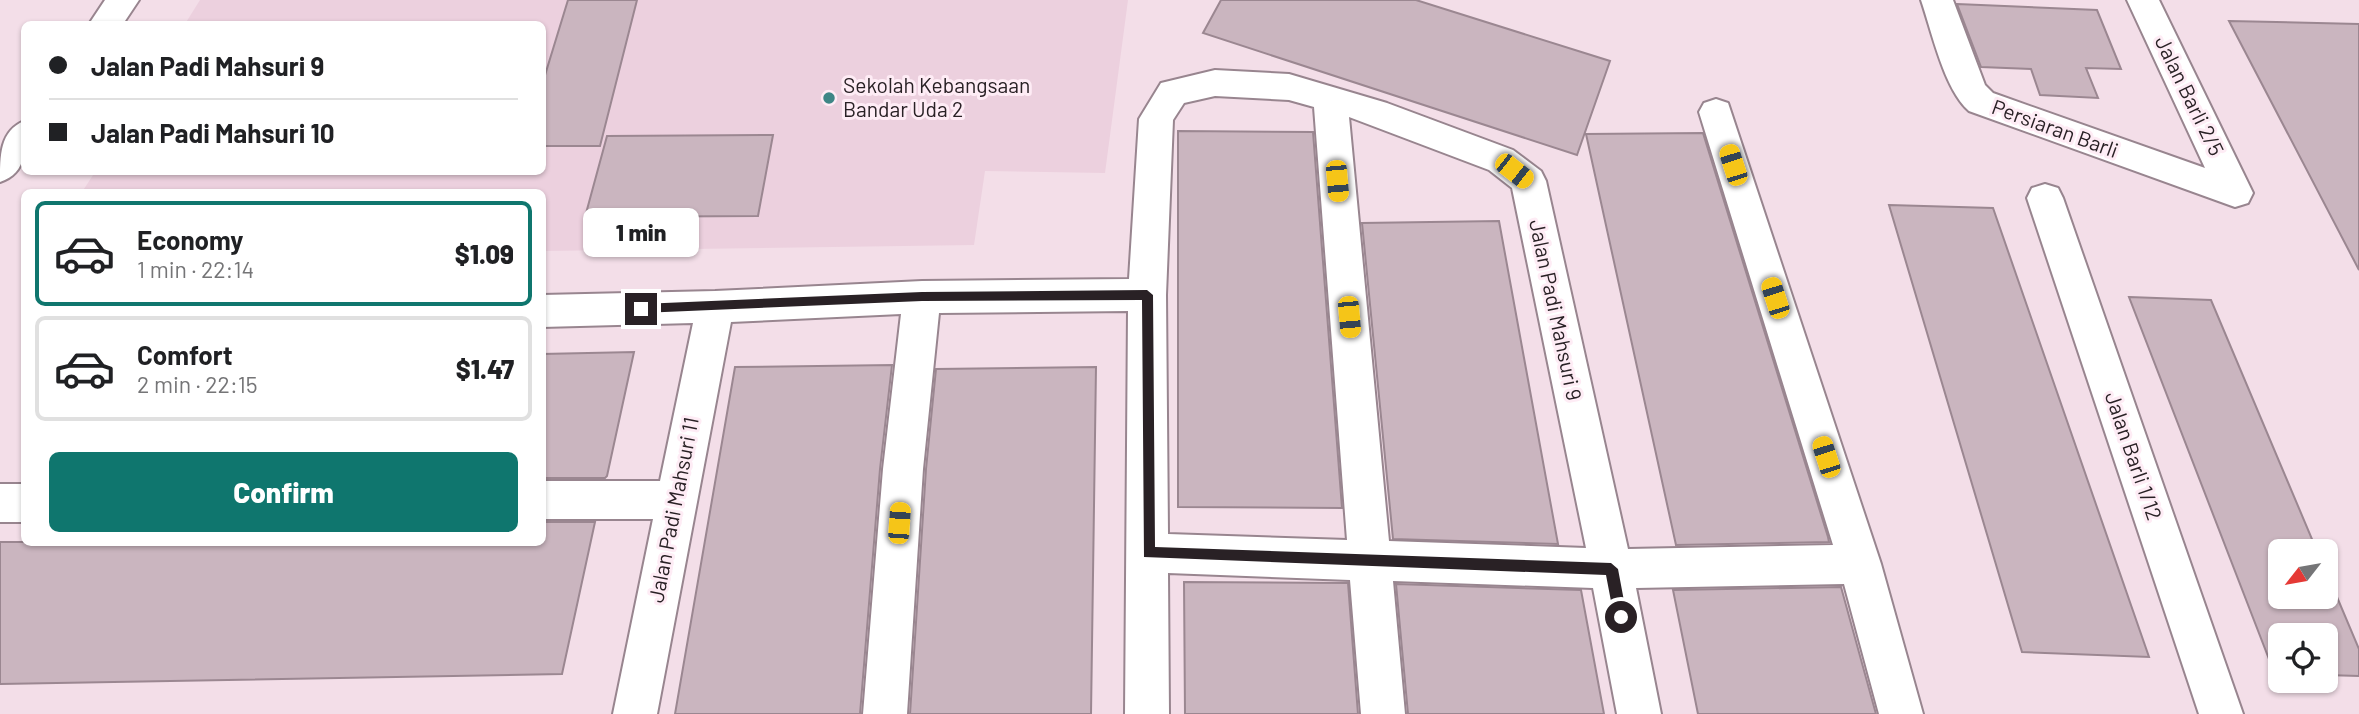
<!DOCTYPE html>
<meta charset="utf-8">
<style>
:root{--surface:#fff;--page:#f6f6f6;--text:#202124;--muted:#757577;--line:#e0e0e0;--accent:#0f766e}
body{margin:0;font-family:Barlow,sans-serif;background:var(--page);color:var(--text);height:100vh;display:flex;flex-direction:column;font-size:26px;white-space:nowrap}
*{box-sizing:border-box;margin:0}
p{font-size:23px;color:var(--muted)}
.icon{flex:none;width:38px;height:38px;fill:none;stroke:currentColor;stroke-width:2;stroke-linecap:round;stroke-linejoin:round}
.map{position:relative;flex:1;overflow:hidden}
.panel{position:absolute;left:21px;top:189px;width:525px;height:357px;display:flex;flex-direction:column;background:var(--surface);border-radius:10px;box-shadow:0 2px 5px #0004}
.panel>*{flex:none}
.guide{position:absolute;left:21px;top:21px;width:525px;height:154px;border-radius:10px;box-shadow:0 2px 5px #0004;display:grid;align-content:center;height:154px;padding:0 28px;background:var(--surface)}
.needle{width:46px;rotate:239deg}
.fabs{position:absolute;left:2268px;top:539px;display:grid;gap:14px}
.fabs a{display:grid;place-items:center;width:70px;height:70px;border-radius:10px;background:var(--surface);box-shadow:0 2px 5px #0004;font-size:35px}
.end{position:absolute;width:32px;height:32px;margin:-16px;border:9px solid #292125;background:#fff;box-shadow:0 0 0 4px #fff}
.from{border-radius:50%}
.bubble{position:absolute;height:49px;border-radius:10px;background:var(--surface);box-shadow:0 2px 5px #0004;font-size:23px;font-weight:800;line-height:49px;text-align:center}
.car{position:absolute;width:21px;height:42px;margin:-21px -10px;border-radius:9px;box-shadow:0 0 5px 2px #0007;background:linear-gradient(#f5c518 24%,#345 0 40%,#f5c518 0 76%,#345 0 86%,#f5c518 0)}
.guide b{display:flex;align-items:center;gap:24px;height:66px;font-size:26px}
.guide b+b{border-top:2px solid var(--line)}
.guide i{width:18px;height:18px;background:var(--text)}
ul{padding:12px 0 0;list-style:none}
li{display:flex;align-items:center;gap:21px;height:105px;margin:0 14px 10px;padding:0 14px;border:4px solid var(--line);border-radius:10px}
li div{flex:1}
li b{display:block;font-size:26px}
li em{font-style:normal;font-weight:800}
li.current{border-color:var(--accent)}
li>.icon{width:63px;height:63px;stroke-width:1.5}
.cta{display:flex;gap:14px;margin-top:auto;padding:14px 28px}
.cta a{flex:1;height:80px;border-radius:10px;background:var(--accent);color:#fff;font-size:28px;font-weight:800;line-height:80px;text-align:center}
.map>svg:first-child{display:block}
.built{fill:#ecd0de}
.building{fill:#cab5bf;stroke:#9b8791;stroke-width:2}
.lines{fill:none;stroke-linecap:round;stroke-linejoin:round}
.minor-casing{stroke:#98858f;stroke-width:4}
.major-casing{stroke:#98858f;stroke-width:4}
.minor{fill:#fff;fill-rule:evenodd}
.major{fill:#fff;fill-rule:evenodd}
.route{fill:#292125}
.poi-dot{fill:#3e8686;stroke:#feecf5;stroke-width:2.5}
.labels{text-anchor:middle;stroke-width:6;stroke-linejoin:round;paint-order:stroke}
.poi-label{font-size:21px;fill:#292125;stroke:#feecf5;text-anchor:start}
.street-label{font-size:21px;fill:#292125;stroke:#feecf5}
</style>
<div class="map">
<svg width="2359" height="714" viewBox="0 0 2359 714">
<rect width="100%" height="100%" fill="#f3dee8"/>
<!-- built -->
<path class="built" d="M200,0H1128L1105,173L985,171L974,245L543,251L542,192H82L95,172H542V24H185Z"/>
<!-- building -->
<path class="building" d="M568,0H637L600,146H542V85Z
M1221,0H1416L1610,61L1577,155L1203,33Z
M1957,4L2097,10L2121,69L2086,68L2098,98L2040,95L2031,69L1981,67Z
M2229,21L2359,24V270Z
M1178,131L1313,132L1342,508L1178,507Z
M1703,133L1828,537L1829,542L1676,545L1586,134Z
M773,135L758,216L585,217L607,136Z
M1889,205L1993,208L2149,657L2022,652Z
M1499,221L1558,544L1393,539L1362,223Z
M2129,297L2211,300L2317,551H2280V597H2326V571L2359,649V676L2326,675V635H2280V672H2274Z
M634,352L607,476L605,478H542V354Z
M892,365L880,469L860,714H675L735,367Z
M1096,367L1091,714H910L926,469L936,369Z
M542,522H595L562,674L0,684V542H542Z
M1184,582L1348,583L1358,714H1185Z
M1396,584L1581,590L1604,714H1408Z
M1841,587L1876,714H1698L1673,590Z"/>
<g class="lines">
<defs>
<path id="minor" d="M1921,0H1953L1985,85L1993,93L2205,168L2127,0H2159L2253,193L2248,203L2235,207L1969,111C1944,89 1932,32 1921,0Z
M1215,70L1289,74L1387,103L1513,150L1541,171L1546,181L1628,549L1833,545L1699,112L1704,103L1716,99L1728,103L1881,564L1923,714H1879L1844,584L1636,588L1661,714H1617L1593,588L1393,581L1405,714H1361L1350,580L1168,573L1169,714H1125L1128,311L939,313L923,469L907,714H863L883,469L901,314L731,322L657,714H613L653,519H542V481H660L693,323L542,327V295L715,291L922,281L1129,279L1139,119L1161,83ZM1215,96L1289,100L1314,107L1347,540L1168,534L1166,295L1173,120L1184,103ZM1349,117L1489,170L1512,188L1586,548L1389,541Z
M2045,184L2058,188L2063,198L2243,714H2199L2027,198L2032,188Z
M0,484H24V522H0Z"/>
<path id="major" d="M105,0H139L123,24H89Z
M24,121C26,146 28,173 0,182C0,155 0,131 24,121Z"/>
</defs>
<!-- minor casing -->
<use href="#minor" class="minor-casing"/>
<!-- major casing -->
<use href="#major" class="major-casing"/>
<!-- minor -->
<use href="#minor" class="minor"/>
<!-- major -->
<use href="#major" class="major"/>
</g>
<!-- route -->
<path class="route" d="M1147,290L1153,295L1155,547L1611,563L1618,569L1627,617L1625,622L1621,624L1614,617L1606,575L1144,557L1142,300L922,301L641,313L635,309L641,304L922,292Z"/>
<!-- markers -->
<circle class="poi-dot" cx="829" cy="98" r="7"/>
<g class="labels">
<!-- poi labels -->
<g class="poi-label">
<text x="843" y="93">Sekolah Kebangsaan<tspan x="843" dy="24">Bandar Uda 2</tspan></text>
</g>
<!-- street labels -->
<g class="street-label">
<text transform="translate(2189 96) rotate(64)" y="7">Jalan Barli 2/5</text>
<text transform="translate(2055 129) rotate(20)" y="7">Persiaran Barli</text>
<text transform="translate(1555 310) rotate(78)" y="7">Jalan Padi Mahsuri 9</text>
<text transform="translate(2133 456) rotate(71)" y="7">Jalan Barli 1/12</text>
<text transform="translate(674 510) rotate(-79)" y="7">Jalan Padi Mahsuri 11</text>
</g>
</g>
</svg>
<div class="fabs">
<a><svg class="needle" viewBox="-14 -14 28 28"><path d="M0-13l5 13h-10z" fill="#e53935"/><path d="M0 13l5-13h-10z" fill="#757577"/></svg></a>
<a><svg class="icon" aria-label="locate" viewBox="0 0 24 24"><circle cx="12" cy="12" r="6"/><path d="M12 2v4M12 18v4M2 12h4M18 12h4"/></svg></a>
</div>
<i class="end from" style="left:1621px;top:617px"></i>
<i class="end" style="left:641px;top:309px"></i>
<div class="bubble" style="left:583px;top:208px;width:116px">1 min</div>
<i class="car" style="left:1733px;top:165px;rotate:342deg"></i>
<i class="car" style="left:1514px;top:171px;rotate:128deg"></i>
<i class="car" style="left:1337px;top:181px;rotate:175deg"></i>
<i class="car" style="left:1775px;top:298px;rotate:342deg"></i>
<i class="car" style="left:1349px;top:317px;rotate:175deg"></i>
<i class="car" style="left:1826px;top:457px;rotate:342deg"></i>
<i class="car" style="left:899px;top:523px;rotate:4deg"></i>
<div class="guide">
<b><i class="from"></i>Jalan Padi Mahsuri 9</b>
<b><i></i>Jalan Padi Mahsuri 10</b>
</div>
<section class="panel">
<ul>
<li class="current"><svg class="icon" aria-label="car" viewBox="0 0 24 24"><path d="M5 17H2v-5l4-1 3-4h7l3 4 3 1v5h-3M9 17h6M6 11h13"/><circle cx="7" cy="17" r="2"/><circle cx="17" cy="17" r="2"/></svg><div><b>Economy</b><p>1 min · 22:14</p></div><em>$1.09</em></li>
<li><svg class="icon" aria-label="car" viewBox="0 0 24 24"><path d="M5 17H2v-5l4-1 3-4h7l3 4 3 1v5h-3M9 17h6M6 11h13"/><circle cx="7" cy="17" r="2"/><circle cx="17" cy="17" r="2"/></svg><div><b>Comfort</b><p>2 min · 22:15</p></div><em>$1.47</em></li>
</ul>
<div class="cta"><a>Confirm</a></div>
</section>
</div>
